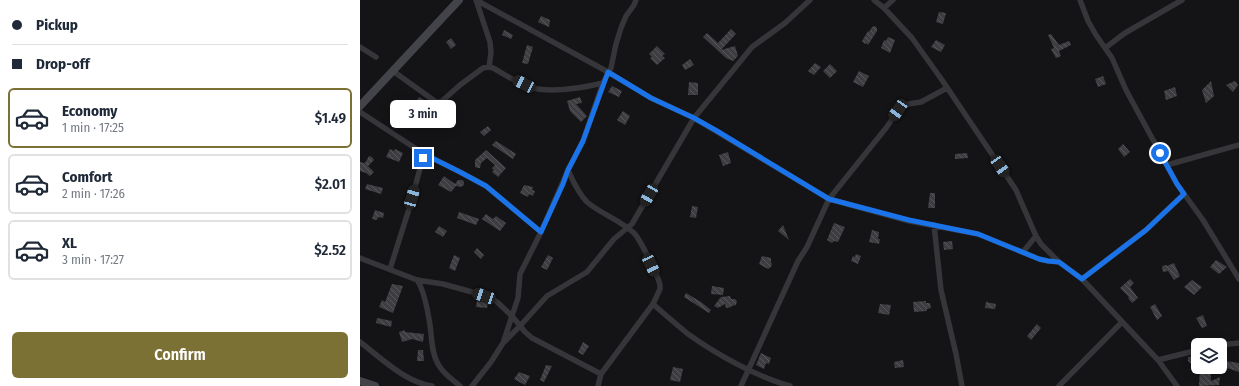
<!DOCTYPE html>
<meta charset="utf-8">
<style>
:root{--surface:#fff;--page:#f2f2f3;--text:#1f2937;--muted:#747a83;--line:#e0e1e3;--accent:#7c7135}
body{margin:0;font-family:"Fira Sans Condensed",sans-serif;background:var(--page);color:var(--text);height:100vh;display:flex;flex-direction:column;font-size:15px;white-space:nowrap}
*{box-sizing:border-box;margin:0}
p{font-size:13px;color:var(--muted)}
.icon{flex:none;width:22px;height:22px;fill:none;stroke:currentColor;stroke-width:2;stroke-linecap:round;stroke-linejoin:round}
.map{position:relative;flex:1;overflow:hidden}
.drawer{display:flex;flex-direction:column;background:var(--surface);width:360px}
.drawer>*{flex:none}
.guide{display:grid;align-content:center;height:88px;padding:0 12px;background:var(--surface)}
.tools{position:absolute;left:831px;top:338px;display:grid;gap:8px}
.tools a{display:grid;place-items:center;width:36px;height:36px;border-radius:6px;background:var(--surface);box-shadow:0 2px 10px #0003;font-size:20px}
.end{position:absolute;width:18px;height:18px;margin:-9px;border:5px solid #1a73e8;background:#fff;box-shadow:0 0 0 2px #fff}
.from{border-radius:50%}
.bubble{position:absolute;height:28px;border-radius:6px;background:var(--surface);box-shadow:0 2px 10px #0003;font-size:13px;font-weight:600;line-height:28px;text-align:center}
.car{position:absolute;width:12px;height:24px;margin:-12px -6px;border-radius:5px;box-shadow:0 0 3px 1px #0007;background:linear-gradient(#222 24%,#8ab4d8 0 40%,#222 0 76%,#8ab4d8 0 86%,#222 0)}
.guide b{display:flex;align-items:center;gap:14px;height:38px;font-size:15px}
.guide b+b{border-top:1px solid var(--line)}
.guide i{width:10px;height:10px;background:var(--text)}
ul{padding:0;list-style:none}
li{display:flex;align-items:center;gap:12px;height:60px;margin:0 8px 6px;padding:0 4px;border:2px solid var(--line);border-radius:6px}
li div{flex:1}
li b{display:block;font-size:15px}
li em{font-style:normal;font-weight:600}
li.on{border-color:var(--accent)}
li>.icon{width:36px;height:36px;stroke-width:1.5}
.cta{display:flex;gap:8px;margin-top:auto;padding:8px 12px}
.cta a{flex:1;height:46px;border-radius:6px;background:var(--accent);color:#fff;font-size:16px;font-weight:600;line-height:46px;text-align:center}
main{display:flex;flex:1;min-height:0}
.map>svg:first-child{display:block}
.building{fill:url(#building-back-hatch)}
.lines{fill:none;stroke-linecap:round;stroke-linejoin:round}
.street{stroke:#35353a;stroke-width:5.5}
.secondary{stroke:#43434a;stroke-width:8}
.route{stroke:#1a73e8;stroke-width:5}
</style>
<main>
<section class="drawer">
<div class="guide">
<b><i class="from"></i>Pickup</b>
<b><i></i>Drop-off</b>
</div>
<ul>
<li class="on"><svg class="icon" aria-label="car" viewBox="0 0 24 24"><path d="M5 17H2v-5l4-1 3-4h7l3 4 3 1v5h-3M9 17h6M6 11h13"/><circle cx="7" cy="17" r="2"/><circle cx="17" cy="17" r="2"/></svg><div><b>Economy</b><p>1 min · 17:25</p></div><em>$1.49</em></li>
<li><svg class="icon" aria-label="car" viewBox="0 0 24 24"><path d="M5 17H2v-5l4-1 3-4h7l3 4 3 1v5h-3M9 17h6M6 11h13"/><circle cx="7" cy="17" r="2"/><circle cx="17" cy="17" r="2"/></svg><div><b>Comfort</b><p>2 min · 17:26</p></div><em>$2.01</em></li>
<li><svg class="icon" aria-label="car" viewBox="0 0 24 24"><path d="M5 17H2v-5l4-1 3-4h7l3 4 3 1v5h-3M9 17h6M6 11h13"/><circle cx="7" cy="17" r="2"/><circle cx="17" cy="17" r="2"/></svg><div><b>XL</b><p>3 min · 17:27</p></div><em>$2.52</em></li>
</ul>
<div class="cta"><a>Confirm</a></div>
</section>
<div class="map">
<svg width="879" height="386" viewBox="0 0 879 386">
<defs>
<pattern id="building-back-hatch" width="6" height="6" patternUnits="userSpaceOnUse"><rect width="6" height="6" fill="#3e3d42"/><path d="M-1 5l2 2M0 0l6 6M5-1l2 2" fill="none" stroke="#57565b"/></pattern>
</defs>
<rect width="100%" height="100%" fill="#141315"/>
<!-- building -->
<path class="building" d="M579,12L586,13L583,24L576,22Z
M181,16L190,20L189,27L178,22Z
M515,26L517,28V31L508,45L506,43L505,44L502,41L508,31L509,32L512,27Z
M371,29L376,34L361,50L375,46L378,56L373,61L366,58L343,37L347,33L358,43Z
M144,30L153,35L151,39L142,35Z
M691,34L699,45L709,41L711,45L699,51L701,56L696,58L691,49L694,48L688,35Z
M528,37L535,40L530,53L521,48L524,40L526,41Z
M91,38L96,45L91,49L86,42Z
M576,40L585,45L581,52L571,47Z
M167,45L173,47L168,64L162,63Z
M297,46L305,54L302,56L305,58L297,65L290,58L292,57L289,54Z
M330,59L334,65L325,70L322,65Z
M455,63L461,67L454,75L448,71Z
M470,64L477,71L470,78L463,71Z
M499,71L509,76L503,87L493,82Z
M743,76L746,84L738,87L735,79Z
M851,81L854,96L846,103L842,90Z
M875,81L878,85L873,92L866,85Z
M329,82L338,83V95H328Z
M252,86L262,91L259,97L248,92Z
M815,87L817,96L806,100L804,91Z
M59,97L67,102L63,109L55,104Z
M220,97L222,103L216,104L227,116L221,122L210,111L207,101Z
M263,111L270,116L265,125L257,120Z
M49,115L53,118L52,120L55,121L52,126L50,125L48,128L43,125Z
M128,126L131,130L124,136L120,132Z
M136,141L156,154L153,159L132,145Z
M763,144L770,152L764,157L758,149Z
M30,149L34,151L35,149L43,153L39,162L26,157Z
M126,150L146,168L138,177L132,172L134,170L132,168L135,165L127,158L121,163L120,168H118L115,167V160Z
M368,152L371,163L363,166L359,155Z
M607,153L608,158L595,159V154Z
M9,156L12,157L14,160L8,166L14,172L10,176L6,173L0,171V162L5,163Z
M84,176L95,184L98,180H102L104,182V185L101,187L96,186L91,192L78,185Z
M7,184L23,188L21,194L5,189Z
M164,185L173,187L172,190L175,191L173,196L169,194L168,197L160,193Z
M570,193H575V208H568Z
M332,206L338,207L336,218L330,217Z
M15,210L24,213L23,218L18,217L17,220L12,219Z
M99,212L119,219L116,225L97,218Z
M126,214L133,219L136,216L146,223L140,231L122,219Z
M474,223L485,227L478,242L474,241L472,243L467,240Z
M423,225L429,240L418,231Z
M79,226L87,231L83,237L75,232Z
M512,230L519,232L518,239H520L519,244L509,242Z
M592,241L593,249L584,250L583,242Z
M117,248L124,255L121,259L114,252Z
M496,254L501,256L498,264L491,261L493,256L495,257Z
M94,255L100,258L95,271L89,268Z
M188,255L193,258L187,270L181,267Z
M402,256L411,258V262L412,264L411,267L408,269L399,264Z
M856,260L867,267L859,274L850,267Z
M814,263L820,276L814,280L808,271L803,272L802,266L807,265V266Z
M770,279L774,283L770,287L778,298L772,303L768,298L769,297L760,288Z
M832,280L842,287L834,295L824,287Z
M32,284L43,286L33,313L19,307L22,300L25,302Z
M352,286L364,288L363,295L351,294Z
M326,293L341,302L351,310L349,313L324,297Z
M370,296L371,299H375L377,301L376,305L371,306L372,307L366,308L365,304L358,308L354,306L361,297Z
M117,301L128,303L127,308L116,307Z
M566,301V303H570L571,308L567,309V311L554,312L553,302Z
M626,302L636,304L635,309L625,308Z
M520,304L531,305L529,315L518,313Z
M795,304L802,316L797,320L790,307Z
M843,315L847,326L842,328L836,318Z
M17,318L32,321L31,327L16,323Z
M677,324L681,328L671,340L667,336Z
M45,330V332L64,334L63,342L52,339L42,342L39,332Z
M223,342L229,346L223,355L218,352Z
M58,350H63L64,361H57Z
M401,353L411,358L409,364L406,363L404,369L396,365Z
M838,356V362L830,363L828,361V357Z
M543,360L544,367L535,368L534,362Z
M866,361L879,363V372L867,368Z
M186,365L192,366L184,382L180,380Z
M313,367L323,369L320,382L310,380Z
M840,367H850L851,381L860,377L859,385L839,386Z
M159,372L170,376L165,385L154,379Z"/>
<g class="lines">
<!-- street -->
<path class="street" d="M116,0L248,72L291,98L334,118L469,199L549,221L618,234L679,259L688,261L699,262
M116,0L130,42L131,53L129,67
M514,0L524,8L552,38L582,80L656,190L676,236L681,244L699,262L722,279L798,360L817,386
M720,0L728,21L736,35L752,58L766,90L817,184L843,220L879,279
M524,8L533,0
M0,47L16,57
M745,48L765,33L822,0
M33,71L76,102H81L100,85L123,68L129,67L133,68C147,76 162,86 178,89C200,92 222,88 243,83
M0,112L64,154L100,172L126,186L181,232
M807,165L879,145
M208,170C213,181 218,193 227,202C241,214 260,220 274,233C280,239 298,276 300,285V289L293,304
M574,225L581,290L596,354L602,386
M663,252L676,236
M0,258L57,280L83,284L112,292L136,301L152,316L165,332L172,338L241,374
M30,269L49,209L64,154
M722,279L786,230L824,194
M57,280C64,290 68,312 70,325C72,338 71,352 78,364C83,374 92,379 100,386
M0,342C21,358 45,382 72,386
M143,343L160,326L187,296L227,272L254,239L272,224L334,118L392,47L425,23L450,0
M860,345L879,343
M798,360L838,350
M112,386L131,362L143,343L158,298L160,274L181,232L208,170L223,141L243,83L251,68L256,44L261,28L266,16L274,5L276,0
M238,386L241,374L293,304C304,314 316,324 328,334C356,354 397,377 430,386
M381,386L438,261L447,247L469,199L526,128L542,105L561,102L587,88
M699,386L762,322"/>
<!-- secondary -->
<path class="secondary" d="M0,106L99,0
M0,381L15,386"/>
</g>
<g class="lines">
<!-- route -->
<path class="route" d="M63,158L64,154L100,172L126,186L181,232L203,184L208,170L223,141L248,72L291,98L334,118L357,131L469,199L549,220L618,234L679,259L688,261L699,262L722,279L786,230L824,194L817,184L800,153"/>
</g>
</svg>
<div class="tools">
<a><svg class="icon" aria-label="layers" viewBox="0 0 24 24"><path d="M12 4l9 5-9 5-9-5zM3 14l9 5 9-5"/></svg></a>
</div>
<i class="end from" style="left:800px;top:153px"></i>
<i class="end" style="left:63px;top:158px"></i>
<div class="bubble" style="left:30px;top:100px;width:66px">3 min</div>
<i class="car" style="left:164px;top:84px;rotate:297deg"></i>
<i class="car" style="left:538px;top:110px;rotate:215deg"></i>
<i class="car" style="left:640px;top:166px;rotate:146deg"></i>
<i class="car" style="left:289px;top:195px;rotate:210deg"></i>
<i class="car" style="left:52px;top:197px;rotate:16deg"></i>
<i class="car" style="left:291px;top:265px;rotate:155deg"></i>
<i class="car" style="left:124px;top:296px;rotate:289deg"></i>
</div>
</main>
